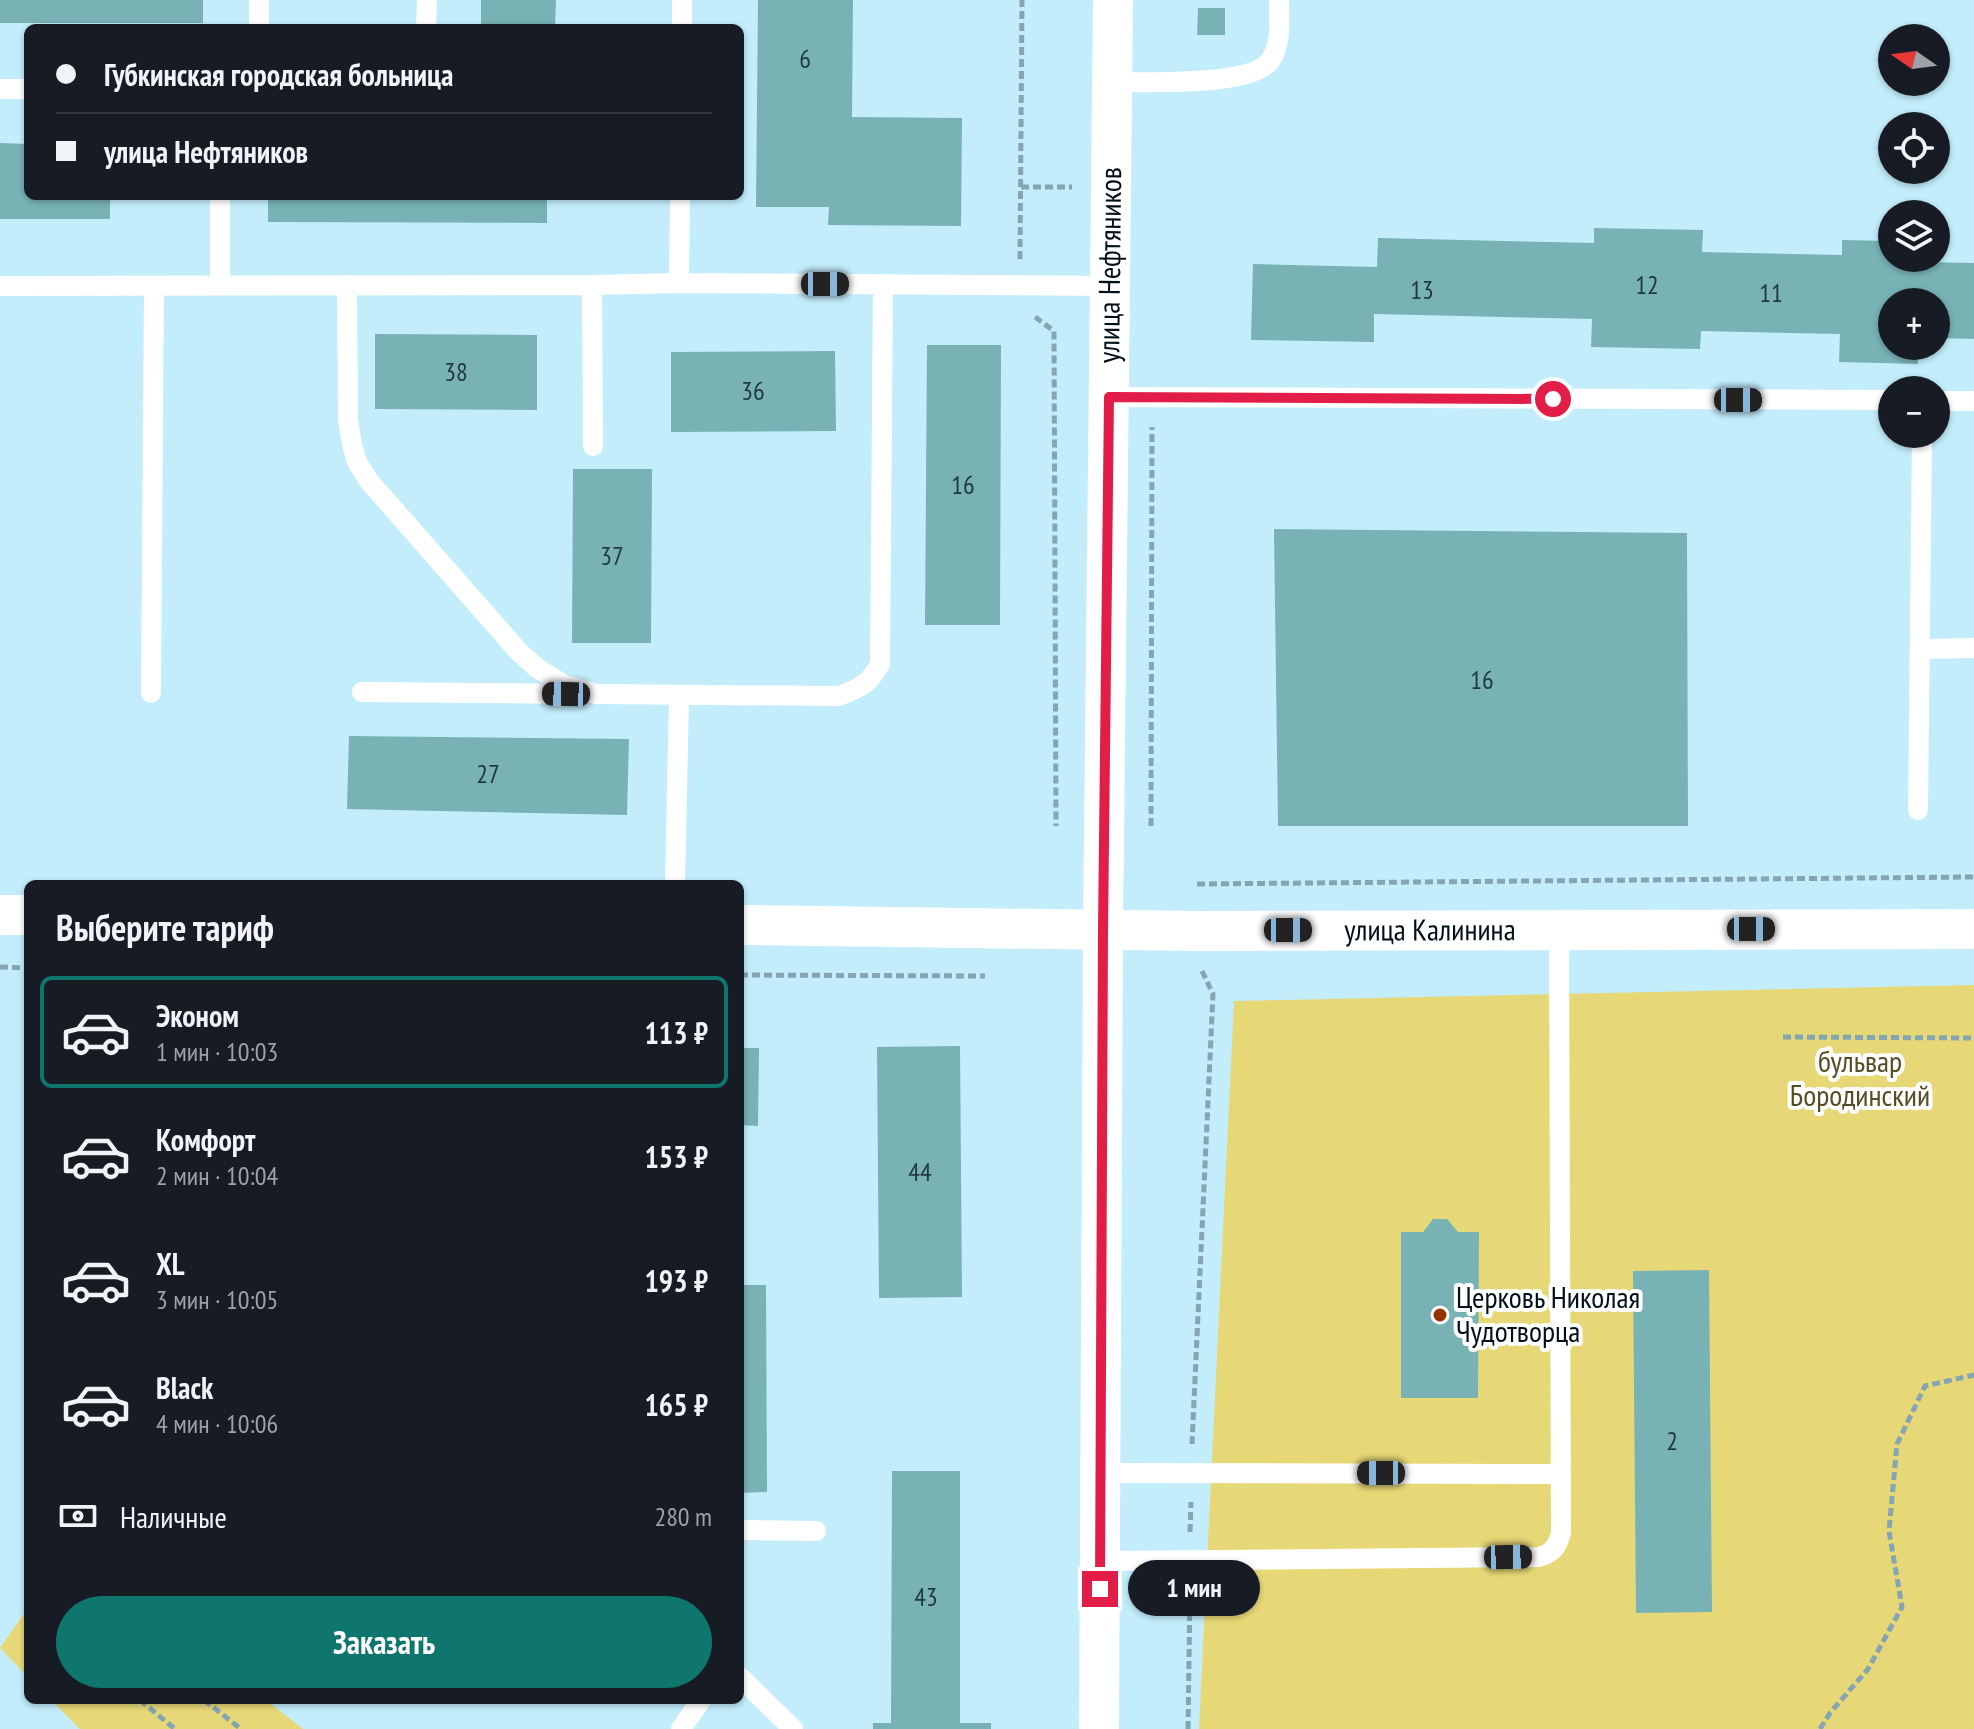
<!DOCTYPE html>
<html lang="ru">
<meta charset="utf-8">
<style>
:root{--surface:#171b24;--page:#20242c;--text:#f1f3f6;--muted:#9ea1a6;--line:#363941;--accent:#0f766e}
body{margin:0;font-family:"PT Sans Narrow",sans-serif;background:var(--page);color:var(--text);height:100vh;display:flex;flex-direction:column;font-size:30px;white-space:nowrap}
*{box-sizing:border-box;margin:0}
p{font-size:26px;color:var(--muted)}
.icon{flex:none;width:44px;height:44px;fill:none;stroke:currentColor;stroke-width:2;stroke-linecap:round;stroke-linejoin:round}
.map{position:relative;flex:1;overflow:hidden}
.panel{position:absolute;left:24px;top:880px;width:720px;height:824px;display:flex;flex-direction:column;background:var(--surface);border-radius:12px;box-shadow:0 2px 6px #0004}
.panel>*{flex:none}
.hud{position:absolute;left:24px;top:24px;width:720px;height:176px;border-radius:12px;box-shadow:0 2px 6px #0004;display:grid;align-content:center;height:176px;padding:0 32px;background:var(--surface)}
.needle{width:52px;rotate:284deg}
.fabs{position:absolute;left:1878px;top:24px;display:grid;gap:16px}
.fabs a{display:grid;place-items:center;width:72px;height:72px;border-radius:50%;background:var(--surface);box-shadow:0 2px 6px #0004;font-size:40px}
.end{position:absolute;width:36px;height:36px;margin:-18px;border:10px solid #e11d48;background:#fff;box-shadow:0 0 0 4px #fff}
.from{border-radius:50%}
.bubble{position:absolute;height:56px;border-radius:28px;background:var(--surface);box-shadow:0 2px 6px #0004;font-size:26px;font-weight:700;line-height:56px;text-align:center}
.car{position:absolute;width:24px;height:48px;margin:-24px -12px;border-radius:10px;box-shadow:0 0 6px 2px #0007;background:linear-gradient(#222 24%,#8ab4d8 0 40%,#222 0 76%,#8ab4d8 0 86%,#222 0)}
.hud b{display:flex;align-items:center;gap:28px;height:76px;font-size:30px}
.hud b+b{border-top:2px solid var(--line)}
.hud i{width:20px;height:20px;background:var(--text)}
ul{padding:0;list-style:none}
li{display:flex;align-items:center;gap:24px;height:112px;margin:0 16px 12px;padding:0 16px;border:4px solid transparent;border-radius:12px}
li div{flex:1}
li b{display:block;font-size:30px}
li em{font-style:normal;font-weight:700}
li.on{border-color:var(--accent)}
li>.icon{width:72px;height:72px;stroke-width:1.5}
h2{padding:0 32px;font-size:36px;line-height:96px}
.pay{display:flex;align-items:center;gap:20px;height:88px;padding:0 32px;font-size:30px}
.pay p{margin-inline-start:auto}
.button{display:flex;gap:16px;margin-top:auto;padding:16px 32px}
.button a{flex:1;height:92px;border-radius:48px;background:var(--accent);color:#fff;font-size:32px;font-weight:700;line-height:92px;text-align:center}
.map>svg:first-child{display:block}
.green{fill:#e7d877}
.building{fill:#78b2b5}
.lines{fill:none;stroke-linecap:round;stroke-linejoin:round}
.path{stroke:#84a5b1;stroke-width:5;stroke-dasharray:8 4;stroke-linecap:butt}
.lane{stroke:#fff;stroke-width:20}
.street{stroke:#fff;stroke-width:40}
.route{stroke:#e11d48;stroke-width:10}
.poi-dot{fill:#973300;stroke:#fff;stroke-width:3}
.labels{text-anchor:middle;stroke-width:8;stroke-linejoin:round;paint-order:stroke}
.number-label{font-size:26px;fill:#1e383e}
.street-label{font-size:30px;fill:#001016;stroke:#fff}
.park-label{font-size:30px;fill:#554e22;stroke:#fff}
.poi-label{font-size:30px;fill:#001016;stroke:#fff;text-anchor:start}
</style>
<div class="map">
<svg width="1974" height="1729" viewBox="0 0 1974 1729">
<rect width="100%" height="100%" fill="#c3edfb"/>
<!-- green -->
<path class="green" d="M1974,985V1729H1199L1234,1001Z
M28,1608V1677L0,1648Z
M51,1700H266L303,1729H80Z"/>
<!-- building -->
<path class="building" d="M0,0H203V23H0Z
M481,0H556L555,28H481Z
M758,0H853L852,117L962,118L961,226L828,225L829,207H756Z
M1198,8H1225V35H1197Z
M0,143L28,144V196H110V219H0Z
M268,196H547V223L268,222Z
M1594,228L1703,230L1702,252L1842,255V240L1892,241V258H1920V262L1974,263V339L1936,338V302H1892V346H1918V364L1839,362L1840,334L1701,331L1700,349L1591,347L1592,319L1374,314V342L1251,340L1253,264L1377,267L1378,238L1594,243Z
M375,334L537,335V410L375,409Z
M927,345H1001L1000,625H925Z
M835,351L836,431L671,432V352Z
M573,469H652L651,643H572Z
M1274,529L1687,533L1688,826H1278Z
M349,736L629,739L627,815L347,809Z
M960,1046L962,1297L879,1298L877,1047Z
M740,1048H759L758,1126L740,1125Z
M1433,1219H1447L1458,1232H1479L1478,1398H1401V1232H1423Z
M1709,1270L1712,1612L1636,1613L1633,1271Z
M740,1285H766L767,1492L740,1493Z
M892,1471H960V1723H991V1729H873V1723H891Z"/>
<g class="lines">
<!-- path -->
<path class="path" d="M1021,187H1072
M1020,259L1022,0
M1035,317L1054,331L1056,826
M1151,826L1152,427
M1197,884L1974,877
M0,967L28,968
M740,975L985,976
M1783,1037L1974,1038
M1192,1444L1213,994L1201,969
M1190,1532L1191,1502
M140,1700L175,1729
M204,1700L241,1729
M1188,1729L1190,1590
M1820,1729L1830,1713L1868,1669L1902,1607L1889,1531L1897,1444L1925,1386L1974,1375"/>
<!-- lane -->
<path class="lane" d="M259,28V0
M426,28L427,0
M682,28V0
M1112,82C1144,82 1251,87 1270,61C1282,44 1279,19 1279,0
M0,89H28
M679,283L680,196
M347,285L348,419L352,445L357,462L369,481L519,652L537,668L564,685L596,694L839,696C860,688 869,684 880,664L883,284
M592,285L593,446
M0,286L592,285L679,283L1110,286
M220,286V196
M1109,397L1892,400
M1936,401H1974
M1921,649L1974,648
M362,692L580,694
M151,693L154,286
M1918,810L1922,434
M675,884L679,696
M1100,1473L1560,1474
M740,1530L816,1531
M1100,1561L1539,1557C1553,1553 1557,1547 1561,1533L1559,929
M740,1677L793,1729
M681,1729L701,1700"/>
<!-- street -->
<g class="street">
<path d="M0,915H28"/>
<path id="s1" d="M740,925L1198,931L1974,929"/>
<path id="s2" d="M1099,1729L1103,930L1113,0"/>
</g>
</g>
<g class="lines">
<!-- route -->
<path class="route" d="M1100,1589L1103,930L1109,397L1553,399"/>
</g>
<!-- markers -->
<circle class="poi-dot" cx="1440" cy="1315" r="8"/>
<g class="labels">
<!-- number labels -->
<g class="number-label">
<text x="805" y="68">6</text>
<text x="1647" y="294">12</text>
<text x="1422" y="299">13</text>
<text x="1771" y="302">11</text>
<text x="456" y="381">38</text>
<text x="753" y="400">36</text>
<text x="963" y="494">16</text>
<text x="612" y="565">37</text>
<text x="1482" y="689">16</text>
<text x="488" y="783">27</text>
<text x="920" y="1181">44</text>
<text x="1672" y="1450">2</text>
<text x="926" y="1606">43</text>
</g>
<!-- street labels -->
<g class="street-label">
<text dy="10" stroke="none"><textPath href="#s2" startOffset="1464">улица Нефтяников</textPath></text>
<text dy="10" stroke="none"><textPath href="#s1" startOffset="690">улица Калинина</textPath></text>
</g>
<!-- park labels -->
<g class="park-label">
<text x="1860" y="1072">бульвар<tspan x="1860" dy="34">Бородинский</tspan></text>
</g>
<!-- poi labels -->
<g class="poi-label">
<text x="1456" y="1308">Церковь Николая<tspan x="1456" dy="34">Чудотворца</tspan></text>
</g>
</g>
</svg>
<div class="fabs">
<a><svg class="needle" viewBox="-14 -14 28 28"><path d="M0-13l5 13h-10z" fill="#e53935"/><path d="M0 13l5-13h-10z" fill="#9ea1a6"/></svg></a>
<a><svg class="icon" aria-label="locate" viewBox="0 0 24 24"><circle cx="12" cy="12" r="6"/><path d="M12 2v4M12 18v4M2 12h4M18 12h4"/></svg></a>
<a><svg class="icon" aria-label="layers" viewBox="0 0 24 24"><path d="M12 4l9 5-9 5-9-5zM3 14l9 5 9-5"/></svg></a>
<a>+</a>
<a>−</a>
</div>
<i class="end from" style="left:1553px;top:399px"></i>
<i class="end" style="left:1100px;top:1589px"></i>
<div class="bubble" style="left:1128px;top:1560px;width:132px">1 мин</div>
<i class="car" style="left:825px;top:284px;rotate:90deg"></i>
<i class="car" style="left:1738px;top:400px;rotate:90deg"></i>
<i class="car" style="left:566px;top:694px;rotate:271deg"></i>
<i class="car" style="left:1751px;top:929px;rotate:90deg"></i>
<i class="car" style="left:1288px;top:930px;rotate:90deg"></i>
<i class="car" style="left:1381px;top:1473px;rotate:270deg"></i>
<i class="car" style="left:1508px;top:1557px;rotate:89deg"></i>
<div class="hud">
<b><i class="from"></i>Губкинская городская больница</b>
<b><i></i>улица Нефтяников</b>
</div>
<section class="panel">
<h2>Выберите тариф</h2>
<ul>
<li class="on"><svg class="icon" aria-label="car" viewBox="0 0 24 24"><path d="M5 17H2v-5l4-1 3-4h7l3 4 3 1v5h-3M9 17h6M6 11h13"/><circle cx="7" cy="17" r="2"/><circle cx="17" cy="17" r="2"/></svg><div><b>Эконом</b><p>1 мин · 10:03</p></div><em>113 ₽</em></li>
<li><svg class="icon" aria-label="car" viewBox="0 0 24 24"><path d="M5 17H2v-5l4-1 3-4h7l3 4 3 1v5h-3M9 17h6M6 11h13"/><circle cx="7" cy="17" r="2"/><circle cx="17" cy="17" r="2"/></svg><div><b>Комфорт</b><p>2 мин · 10:04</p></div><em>153 ₽</em></li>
<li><svg class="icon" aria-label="car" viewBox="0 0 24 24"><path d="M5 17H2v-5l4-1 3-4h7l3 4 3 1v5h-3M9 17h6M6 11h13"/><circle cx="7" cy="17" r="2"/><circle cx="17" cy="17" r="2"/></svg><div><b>XL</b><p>3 мин · 10:05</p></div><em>193 ₽</em></li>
<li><svg class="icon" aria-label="car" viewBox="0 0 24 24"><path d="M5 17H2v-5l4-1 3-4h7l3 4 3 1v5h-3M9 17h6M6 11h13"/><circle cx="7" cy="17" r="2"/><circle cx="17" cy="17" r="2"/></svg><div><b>Black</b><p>4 мин · 10:06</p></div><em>165 ₽</em></li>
</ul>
<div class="pay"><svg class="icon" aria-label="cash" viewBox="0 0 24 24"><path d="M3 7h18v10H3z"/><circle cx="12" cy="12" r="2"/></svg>Наличные<p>280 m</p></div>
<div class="button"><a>Заказать</a></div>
</section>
</div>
